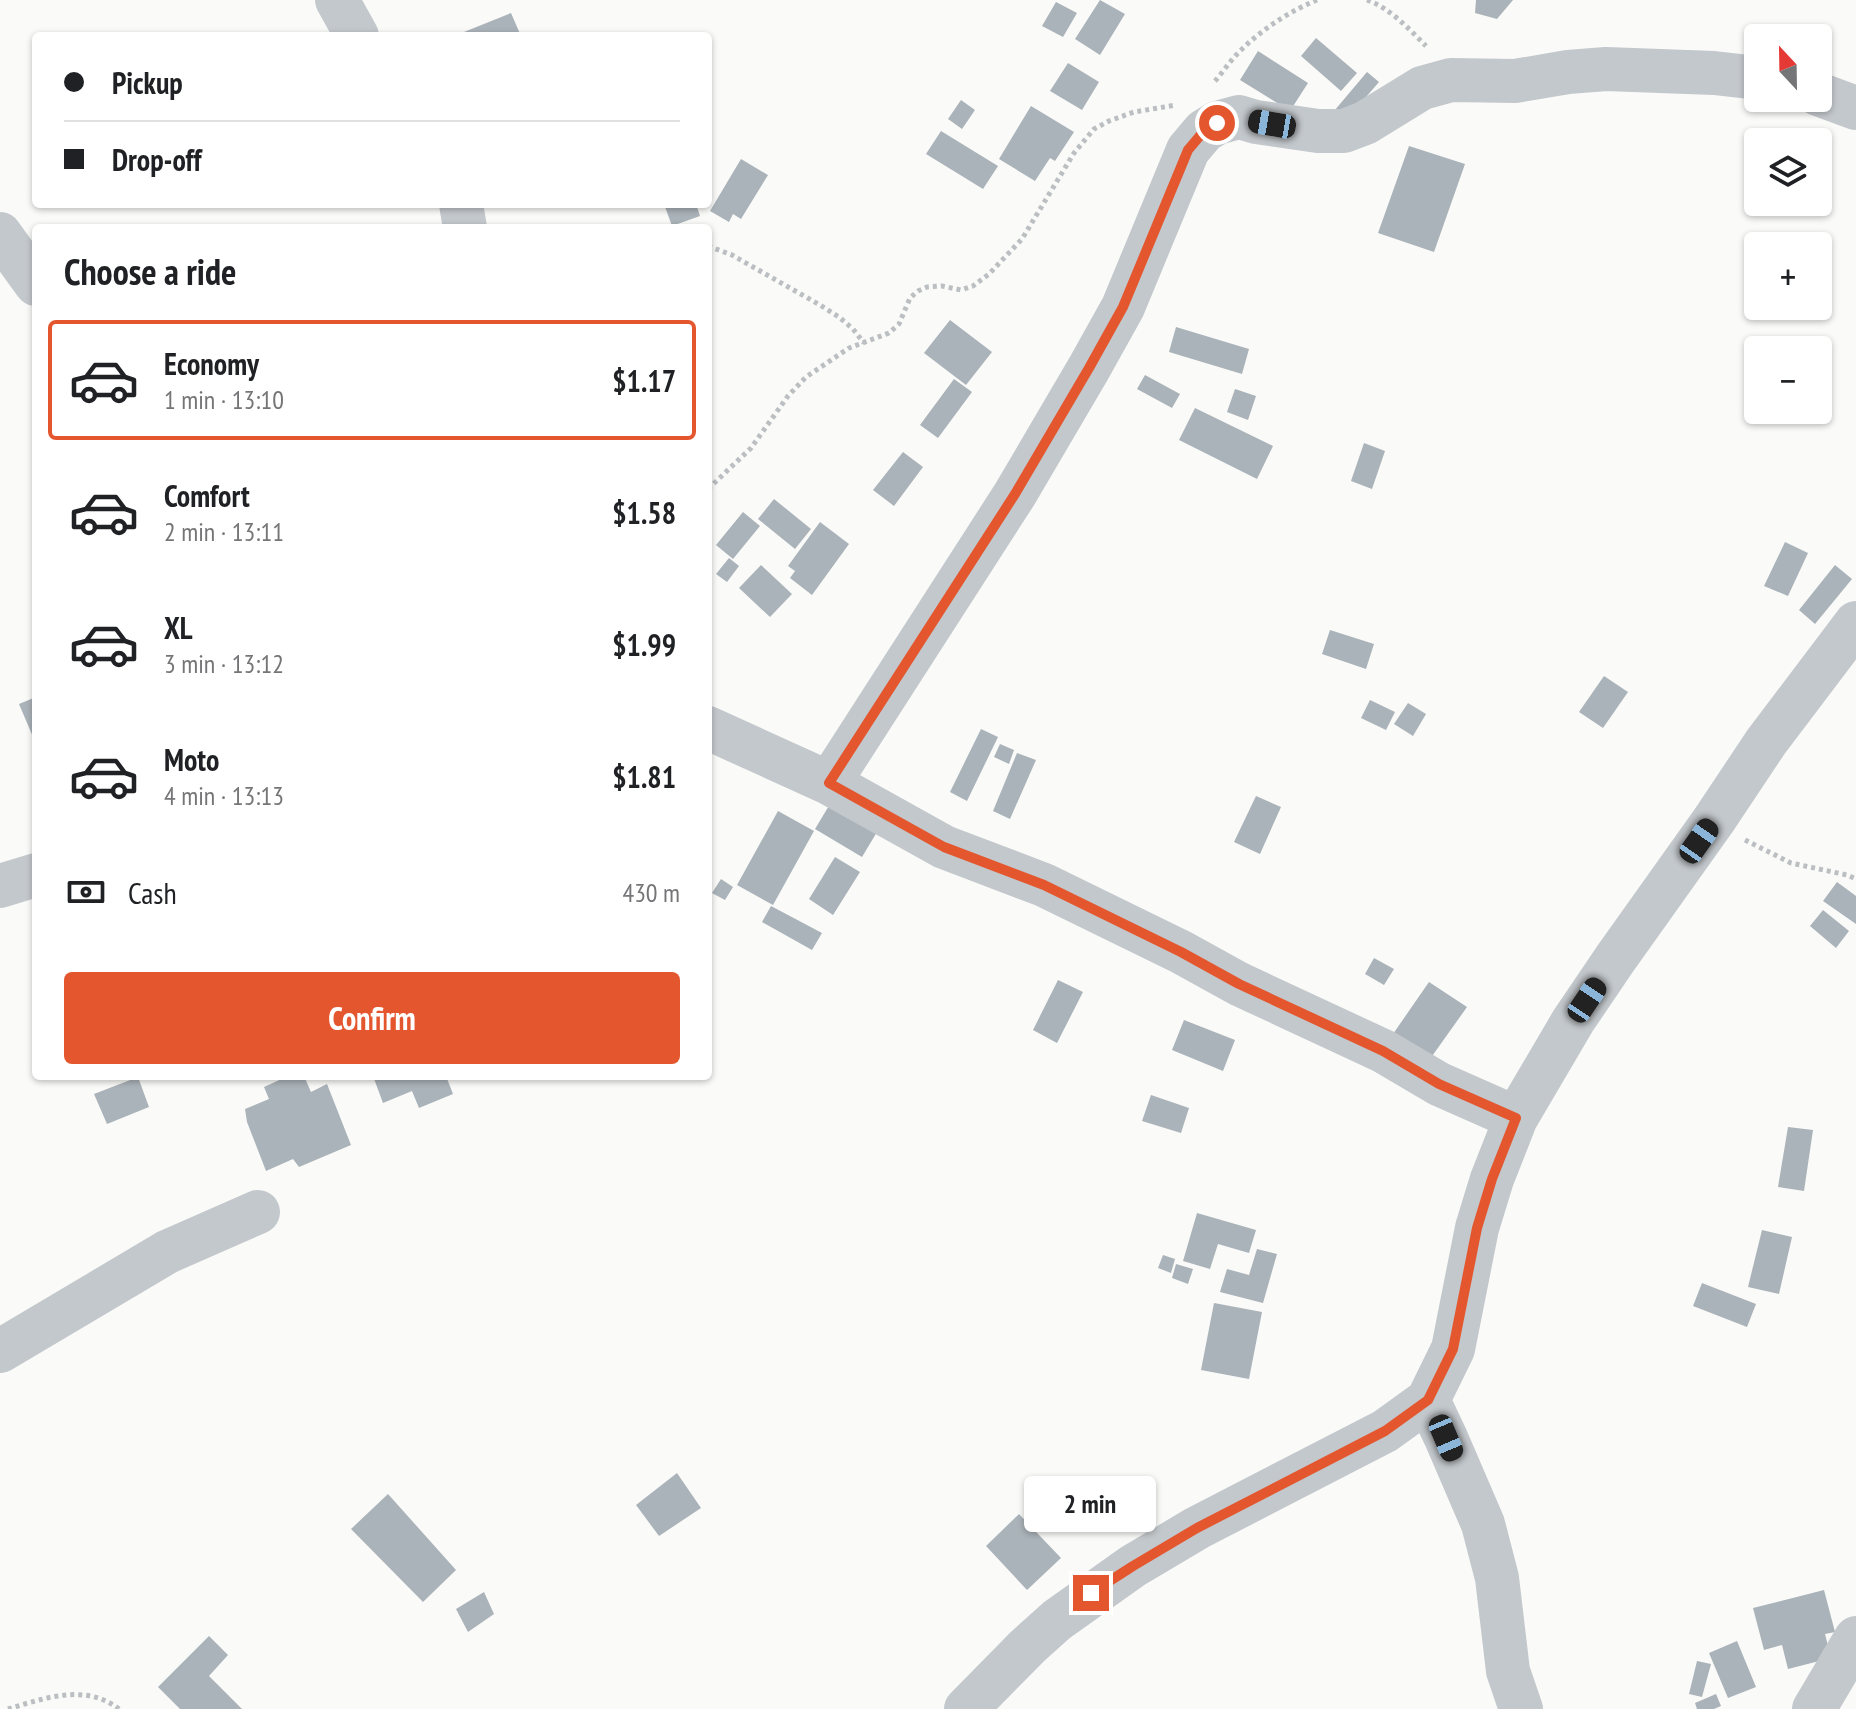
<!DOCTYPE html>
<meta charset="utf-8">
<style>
:root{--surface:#fff;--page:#f2f2f2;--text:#202124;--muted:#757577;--line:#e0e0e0;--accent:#e4572e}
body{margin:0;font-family:"PT Sans Narrow",sans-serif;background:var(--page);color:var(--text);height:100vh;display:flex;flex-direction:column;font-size:30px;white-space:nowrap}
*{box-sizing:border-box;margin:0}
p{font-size:26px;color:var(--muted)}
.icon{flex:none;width:44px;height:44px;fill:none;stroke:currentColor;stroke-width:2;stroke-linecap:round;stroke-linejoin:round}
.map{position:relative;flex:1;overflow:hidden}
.sheet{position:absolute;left:32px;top:224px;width:680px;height:856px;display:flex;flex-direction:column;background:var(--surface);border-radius:8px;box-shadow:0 2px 6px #0004}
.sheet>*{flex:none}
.guide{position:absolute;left:32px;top:32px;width:680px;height:176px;border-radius:8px;box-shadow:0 2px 6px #0004;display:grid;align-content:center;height:176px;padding:0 32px;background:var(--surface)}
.needle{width:52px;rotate:338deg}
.fabs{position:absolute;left:1744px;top:24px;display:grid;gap:16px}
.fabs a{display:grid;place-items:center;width:88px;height:88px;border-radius:8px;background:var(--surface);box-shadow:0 2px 6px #0004;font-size:40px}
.end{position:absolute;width:36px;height:36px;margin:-18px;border:10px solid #e4572e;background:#fff;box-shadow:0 0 0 4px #fff}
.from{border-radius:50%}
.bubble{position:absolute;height:56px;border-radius:8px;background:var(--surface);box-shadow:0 2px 6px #0004;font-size:26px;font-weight:700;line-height:56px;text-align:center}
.car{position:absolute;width:24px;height:48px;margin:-24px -12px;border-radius:10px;box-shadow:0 0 6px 2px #0007;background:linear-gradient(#222 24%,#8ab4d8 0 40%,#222 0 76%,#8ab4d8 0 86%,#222 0)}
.guide b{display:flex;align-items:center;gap:28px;height:76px;font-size:30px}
.guide b+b{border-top:2px solid var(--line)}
.guide i{width:20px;height:20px;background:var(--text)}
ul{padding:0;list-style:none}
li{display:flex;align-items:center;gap:24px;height:120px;margin:0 16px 12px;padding:0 16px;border:4px solid transparent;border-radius:8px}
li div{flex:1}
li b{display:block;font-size:30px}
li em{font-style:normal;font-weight:700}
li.selected{border-color:var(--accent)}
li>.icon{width:72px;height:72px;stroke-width:1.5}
h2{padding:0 32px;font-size:36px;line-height:96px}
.pay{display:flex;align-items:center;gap:20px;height:88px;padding:0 32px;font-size:30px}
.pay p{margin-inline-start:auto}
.primary-button{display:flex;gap:16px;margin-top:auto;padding:16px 32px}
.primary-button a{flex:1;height:92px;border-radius:8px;background:var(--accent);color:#fff;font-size:32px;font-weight:700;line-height:92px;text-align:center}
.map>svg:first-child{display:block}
.building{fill:#aab3b9}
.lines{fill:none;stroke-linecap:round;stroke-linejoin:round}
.path{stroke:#bbbfc2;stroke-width:5;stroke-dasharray:4 4;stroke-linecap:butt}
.minor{stroke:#c3c8cc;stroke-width:44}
.route{stroke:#e4572e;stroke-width:10}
</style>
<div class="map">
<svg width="1856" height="1709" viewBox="0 0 1856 1709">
<rect width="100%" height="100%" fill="#fafaf8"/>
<!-- building -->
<path class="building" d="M1100,0L1125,14L1100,55L1075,39Z
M1476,0H1513L1497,19L1475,13Z
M1056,2L1077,13L1063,37L1042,26Z
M511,13L521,36H454Z
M1316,38L1357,73L1341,91L1301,56Z
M1258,51L1308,83L1290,111L1240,80Z
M1068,63L1099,82L1082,110L1050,91Z
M1367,72L1379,82L1341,126L1329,117Z
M961,100L975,110L962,129L948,119Z
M1031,106L1074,132L1055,161L1050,158L1035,181L999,159Z
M941,131L998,166L983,189L926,154Z
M1409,146L1465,164L1434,252L1378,233Z
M741,159L768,175L741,219L733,214L729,222L710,211Z
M664,204H696L700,216L672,226Z
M950,320L992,352L966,385L924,353Z
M1176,327L1249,349L1242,374L1169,352Z
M1145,375L1180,394L1172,408L1137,389Z
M954,379L972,392L938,438L920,425Z
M1235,389L1256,396L1248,420L1227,412Z
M1195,408L1273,446L1257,479L1179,440Z
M1364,443L1385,451L1372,489L1351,481Z
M903,452L923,467L894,506L873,490Z
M774,499L811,529L795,549L758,519Z
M743,512L760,526L733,559L716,545Z
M820,522L849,544L812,595L790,578L795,571L788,566Z
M1785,542L1808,553L1788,596L1764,586Z
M729,558L739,566L727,582L716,574Z
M761,565L792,594L770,617L739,588Z
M1835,565L1852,579L1815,624L1799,610Z
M1330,630L1374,644L1366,669L1322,654Z
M1604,676L1628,692L1603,728L1579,712Z
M36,697V744L19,704Z
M1370,700L1395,712L1386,730L1361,718Z
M1408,703L1426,714L1413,736L1394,724Z
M981,729L998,737L967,801L950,792Z
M1000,744L1014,750L1009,764L994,757Z
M1017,753L1036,760L1010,819L993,811Z
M1256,796L1281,807L1260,854L1234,842Z
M830,804L877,832L862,857L815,829Z
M778,811L814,831L773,905L737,885Z
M835,857L860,872L833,915L809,899Z
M721,879L733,887L725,900L712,893Z
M1837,882L1856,896V924L1823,901Z
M771,906L822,933L812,950L762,922Z
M1823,910L1849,931L1836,948L1810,926Z
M1374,958L1394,969L1384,985L1365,974Z
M1058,980L1083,992L1057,1043L1033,1030Z
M1429,982L1467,1007L1430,1059L1393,1034Z
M1184,1020L1235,1040L1223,1071L1172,1050Z
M288,1076H304L311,1092L327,1084L351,1145L299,1167L293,1159L266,1171L247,1122L245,1109L269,1099L264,1087Z
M373,1076H446L453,1094L419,1108L412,1091L383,1103Z
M138,1077L149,1107L107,1124L94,1094Z
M1151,1095L1189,1108L1181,1133L1142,1121Z
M1788,1127L1813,1130L1804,1191L1778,1187Z
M1197,1213L1256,1230L1249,1253L1218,1244L1210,1269L1183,1261Z
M1762,1230L1792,1237L1779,1294L1748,1287Z
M1257,1249L1277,1254L1263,1303L1220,1292L1227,1269L1249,1275Z
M1163,1255L1175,1259L1171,1273L1158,1268Z
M1176,1264L1193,1269L1188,1284L1172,1278Z
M1702,1283L1756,1304L1747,1327L1693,1306Z
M1214,1303L1262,1312L1249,1379L1201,1370Z
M677,1473L701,1508L659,1536L636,1505Z
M388,1494L456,1570L423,1602L351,1529Z
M1019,1514L1061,1558L1027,1590L986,1546Z
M1824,1590L1835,1632L1825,1634L1831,1658L1788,1669L1782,1645L1764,1650L1753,1608Z
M484,1592L494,1614L468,1632L456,1609Z
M209,1636L228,1655L209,1676L242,1709H180L158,1687Z
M1737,1641L1756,1687L1728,1698L1709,1653Z
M1697,1661L1711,1664L1702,1697L1689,1694Z
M1716,1694L1721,1706L1714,1709H1697L1695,1703Z"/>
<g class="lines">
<!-- path -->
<path class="path" d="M1367,0C1390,8 1409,29 1426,46
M1215,81C1223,72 1230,61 1239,52C1261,30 1288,12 1317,0
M708,246L732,255L820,305L839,317L853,329L864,343
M708,489L751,448L788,396L806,377L849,348L889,333L899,324L910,298L918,291L927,287L942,286L961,290L973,286L989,274L1022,239L1074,153L1094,129L1109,121L1134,112L1176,105
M1745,840L1791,863L1847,875L1856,879
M8,1709C45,1698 85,1683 119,1709"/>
<!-- minor -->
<path class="minor" d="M337,0L357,36
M1818,94L1856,108
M461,204L465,228
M0,234L36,284
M708,728L829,783L944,847L1044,885L1181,952L1239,984L1383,1051L1439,1084L1516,1118
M829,783L1015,494L1089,368L1123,307L1188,150L1204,131L1217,123L1239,117L1256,122L1318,131H1344L1365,123L1422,88L1451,80L1515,81L1568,72L1606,69L1714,73L1758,78
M0,886L36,875
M0,1351L167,1252L258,1212
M1428,1400L1446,1438L1483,1524L1497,1578L1508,1671L1521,1709
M966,1709L1027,1647L1057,1620L1133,1566L1197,1528L1385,1431L1428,1400L1453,1349L1477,1228L1492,1179L1516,1118L1573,1021L1615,959L1714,820L1766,742L1856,623
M1814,1709L1856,1638"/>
</g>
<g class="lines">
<!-- route -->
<path class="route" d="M1091,1593L1133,1566L1197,1528L1385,1431L1428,1400L1453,1349L1477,1228L1492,1179L1516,1118L1439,1084L1383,1051L1239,984L1181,952L1044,885L944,847L829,783L1015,494L1089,368L1123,307L1188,150L1204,131L1217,123"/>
</g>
</svg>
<div class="fabs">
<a><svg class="needle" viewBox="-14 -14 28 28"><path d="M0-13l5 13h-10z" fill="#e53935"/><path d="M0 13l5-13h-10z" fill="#757577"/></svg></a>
<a><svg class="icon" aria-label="layers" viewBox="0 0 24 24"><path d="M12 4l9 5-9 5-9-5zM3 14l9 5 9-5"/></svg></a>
<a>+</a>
<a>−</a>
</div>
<i class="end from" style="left:1217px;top:123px"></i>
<i class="end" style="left:1091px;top:1593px"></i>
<div class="bubble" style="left:1024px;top:1476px;width:132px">2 min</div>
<i class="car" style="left:1272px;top:124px;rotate:280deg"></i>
<i class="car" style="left:1699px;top:841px;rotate:35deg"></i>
<i class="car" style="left:1587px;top:1000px;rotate:34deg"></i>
<i class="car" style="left:1446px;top:1438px;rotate:157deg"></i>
<div class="guide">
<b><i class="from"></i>Pickup</b>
<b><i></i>Drop-off</b>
</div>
<section class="sheet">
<h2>Choose a ride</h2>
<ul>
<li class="selected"><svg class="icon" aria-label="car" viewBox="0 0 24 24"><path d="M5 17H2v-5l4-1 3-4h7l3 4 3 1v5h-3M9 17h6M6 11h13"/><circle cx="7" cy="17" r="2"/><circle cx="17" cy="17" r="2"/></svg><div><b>Economy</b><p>1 min · 13:10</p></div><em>$1.17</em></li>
<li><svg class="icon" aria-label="car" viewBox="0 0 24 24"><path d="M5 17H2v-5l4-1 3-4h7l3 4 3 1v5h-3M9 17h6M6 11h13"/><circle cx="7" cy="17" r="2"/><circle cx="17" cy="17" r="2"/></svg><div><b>Comfort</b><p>2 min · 13:11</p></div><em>$1.58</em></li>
<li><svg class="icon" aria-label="car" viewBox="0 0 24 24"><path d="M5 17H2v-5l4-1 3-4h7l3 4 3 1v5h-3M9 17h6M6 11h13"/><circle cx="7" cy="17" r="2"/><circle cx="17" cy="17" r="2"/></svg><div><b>XL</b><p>3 min · 13:12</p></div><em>$1.99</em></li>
<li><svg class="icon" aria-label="car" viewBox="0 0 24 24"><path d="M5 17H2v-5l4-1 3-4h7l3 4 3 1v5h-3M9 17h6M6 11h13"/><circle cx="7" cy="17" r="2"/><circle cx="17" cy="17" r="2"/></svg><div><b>Moto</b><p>4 min · 13:13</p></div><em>$1.81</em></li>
</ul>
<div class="pay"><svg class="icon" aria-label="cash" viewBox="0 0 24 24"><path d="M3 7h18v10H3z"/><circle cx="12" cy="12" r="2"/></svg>Cash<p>430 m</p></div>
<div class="primary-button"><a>Confirm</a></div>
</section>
</div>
